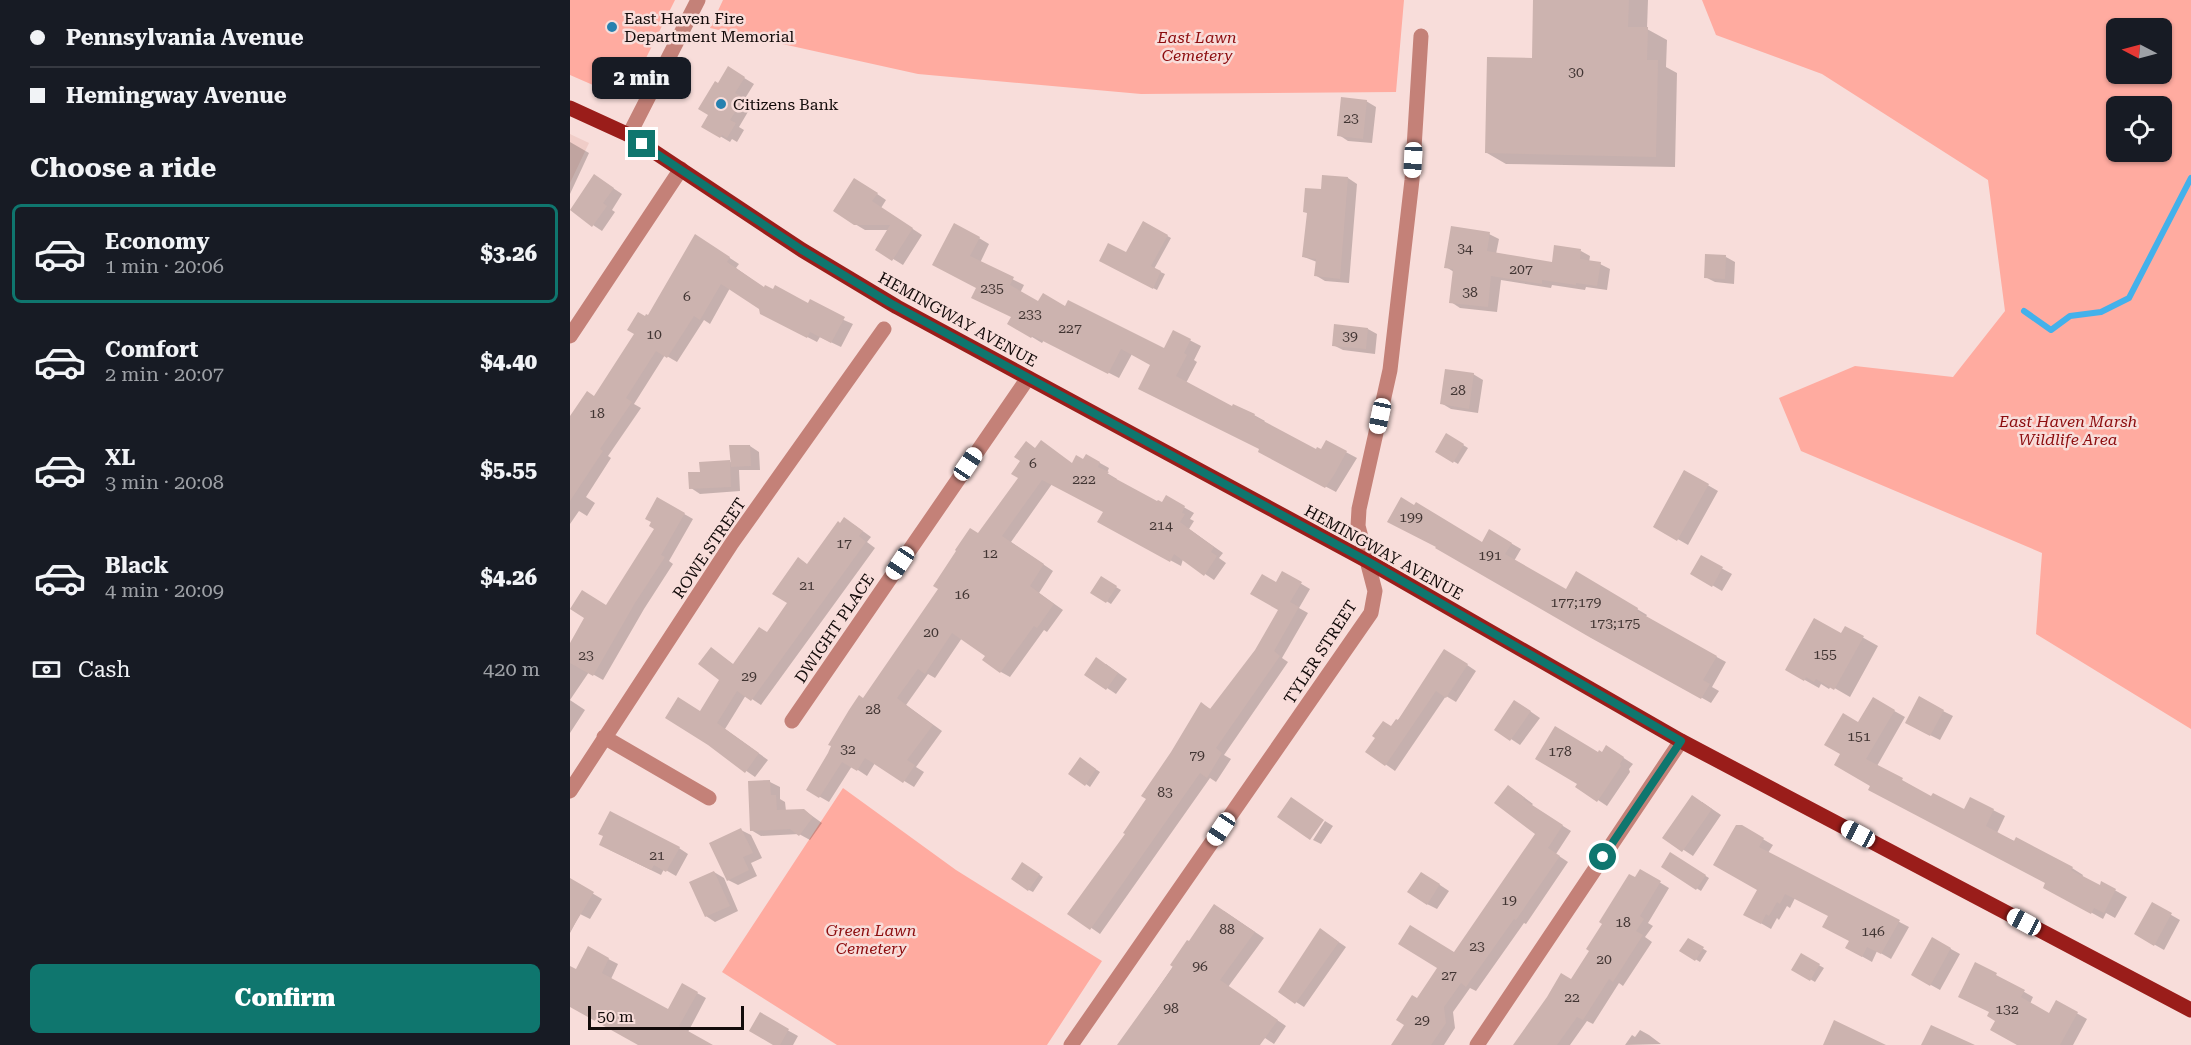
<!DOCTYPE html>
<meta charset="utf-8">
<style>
:root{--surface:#171b24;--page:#20242c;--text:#f1f3f6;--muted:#9ea1a6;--line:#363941;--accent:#0f766e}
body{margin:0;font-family:"Roboto Serif",serif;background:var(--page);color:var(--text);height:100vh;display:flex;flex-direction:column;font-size:22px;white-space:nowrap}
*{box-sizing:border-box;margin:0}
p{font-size:20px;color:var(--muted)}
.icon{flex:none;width:33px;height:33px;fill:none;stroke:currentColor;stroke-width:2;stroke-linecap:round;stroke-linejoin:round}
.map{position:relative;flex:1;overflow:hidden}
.sheet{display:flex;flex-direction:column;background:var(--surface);width:570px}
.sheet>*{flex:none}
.guide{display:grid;align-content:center;height:132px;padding:0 30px;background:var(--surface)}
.needle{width:39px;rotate:276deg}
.fabs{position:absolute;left:1536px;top:18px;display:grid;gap:12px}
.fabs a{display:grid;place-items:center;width:66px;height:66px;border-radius:9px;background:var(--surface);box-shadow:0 2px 4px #0004;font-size:30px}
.scale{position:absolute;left:18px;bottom:15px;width:156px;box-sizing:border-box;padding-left:6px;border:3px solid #130b0a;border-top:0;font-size:16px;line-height:21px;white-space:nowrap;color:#130b0a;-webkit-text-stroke:4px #f8ddda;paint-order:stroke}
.end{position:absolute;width:27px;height:27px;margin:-14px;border:8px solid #0f766e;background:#fff;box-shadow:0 0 0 3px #fff}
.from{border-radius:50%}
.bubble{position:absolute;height:42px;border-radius:9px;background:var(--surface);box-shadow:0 2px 4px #0004;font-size:20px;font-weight:800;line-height:42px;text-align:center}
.car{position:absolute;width:18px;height:36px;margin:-18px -9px;border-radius:8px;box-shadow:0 0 4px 2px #0007;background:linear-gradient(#fff 24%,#345 0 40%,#fff 0 76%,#345 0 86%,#fff 0)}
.guide b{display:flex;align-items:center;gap:21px;height:57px;font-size:22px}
.guide b+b{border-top:2px solid var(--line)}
.guide i{width:15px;height:15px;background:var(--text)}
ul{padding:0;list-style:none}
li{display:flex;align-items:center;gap:18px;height:99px;margin:0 12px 9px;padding:0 18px;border:3px solid transparent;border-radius:9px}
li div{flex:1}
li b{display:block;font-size:22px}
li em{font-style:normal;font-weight:800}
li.active{border-color:var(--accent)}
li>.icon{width:54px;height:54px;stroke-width:1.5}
h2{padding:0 30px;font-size:27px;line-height:72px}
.pay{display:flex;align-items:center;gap:15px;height:66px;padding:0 30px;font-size:22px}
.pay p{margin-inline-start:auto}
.cta{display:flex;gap:12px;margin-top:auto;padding:12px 30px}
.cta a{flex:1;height:69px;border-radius:9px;background:var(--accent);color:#fff;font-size:24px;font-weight:800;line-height:69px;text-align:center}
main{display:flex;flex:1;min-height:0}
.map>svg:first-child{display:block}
.built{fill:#f0cdc8}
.green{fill:#ffaba0;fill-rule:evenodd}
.shadow{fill:#0003}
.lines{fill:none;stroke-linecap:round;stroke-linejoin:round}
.stream{stroke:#43b1eb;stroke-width:6}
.building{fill:#ccb3af}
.minor{stroke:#c48178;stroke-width:15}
.major{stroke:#9a1d1a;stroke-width:15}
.route{stroke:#0f766e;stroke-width:8}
.poi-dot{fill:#2681af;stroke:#f8ddda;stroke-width:2}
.labels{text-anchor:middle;stroke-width:5;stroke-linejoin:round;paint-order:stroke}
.number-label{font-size:14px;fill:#413533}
.poi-label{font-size:16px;fill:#130b0a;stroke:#f8ddda;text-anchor:start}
.park-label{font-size:16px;font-style:italic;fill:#8c0c0e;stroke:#f8ddda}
.street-label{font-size:16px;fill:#130b0a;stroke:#f8ddda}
</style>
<main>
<section class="sheet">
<div class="guide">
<b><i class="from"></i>Pennsylvania Avenue</b>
<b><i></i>Hemingway Avenue</b>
</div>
<h2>Choose a ride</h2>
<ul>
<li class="active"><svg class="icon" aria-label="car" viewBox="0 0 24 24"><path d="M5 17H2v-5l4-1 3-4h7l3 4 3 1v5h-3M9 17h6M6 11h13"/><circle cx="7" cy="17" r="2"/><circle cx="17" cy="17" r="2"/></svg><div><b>Economy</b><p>1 min · 20:06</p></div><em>$3.26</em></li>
<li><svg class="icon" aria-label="car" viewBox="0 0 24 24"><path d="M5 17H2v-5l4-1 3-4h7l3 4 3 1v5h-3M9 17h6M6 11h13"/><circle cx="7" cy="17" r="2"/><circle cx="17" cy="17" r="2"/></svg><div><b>Comfort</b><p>2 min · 20:07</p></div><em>$4.40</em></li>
<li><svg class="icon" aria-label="car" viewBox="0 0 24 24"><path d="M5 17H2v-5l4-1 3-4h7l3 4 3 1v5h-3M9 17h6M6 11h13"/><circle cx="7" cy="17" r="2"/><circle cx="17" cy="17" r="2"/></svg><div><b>XL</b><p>3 min · 20:08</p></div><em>$5.55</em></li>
<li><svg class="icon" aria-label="car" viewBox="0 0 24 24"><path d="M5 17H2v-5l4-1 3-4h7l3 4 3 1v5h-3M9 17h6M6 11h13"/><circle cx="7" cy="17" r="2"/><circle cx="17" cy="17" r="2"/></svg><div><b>Black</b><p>4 min · 20:09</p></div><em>$4.26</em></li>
</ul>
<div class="pay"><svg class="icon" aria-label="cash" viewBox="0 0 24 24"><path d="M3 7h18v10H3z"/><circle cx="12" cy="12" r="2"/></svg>Cash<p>420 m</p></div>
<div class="cta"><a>Confirm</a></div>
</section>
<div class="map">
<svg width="1621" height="1045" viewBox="0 0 1621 1045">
<rect width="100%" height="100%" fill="#f8ddda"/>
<!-- built -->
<path class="built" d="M0,134L19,143L0,183Z"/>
<!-- green -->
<path class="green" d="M0,0H105L67,76L58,83L48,89L39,92L0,75Z
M153,0H834L826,92L571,94L348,74L140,28Z
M1132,0H1621V729L1466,634L1472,553L1231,451L1209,398L1285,366L1383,377L1435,311L1418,180L1252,74L1146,35ZM1592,28V74H1546V28ZM1592,106V152H1546V106Z
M273,788L386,870L532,961L477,1045H267L152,972Z"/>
<!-- shadow -->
<path class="shadow" d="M964,0H1078L1077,29L1097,40L1096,67L1107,73L1105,167L936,164L917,153L963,60Z
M158,68L184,84L174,100L182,105L169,127L174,130L167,142L162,139L160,142L133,126L140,114L148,85Z
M796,101L806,107L802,143L778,141L769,135Z
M0,142L19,153L0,194Z
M778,178L787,184L779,283L755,281L745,275L747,262L734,257L739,214L753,191Z
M34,182L52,194L42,210L45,212L32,231L23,225Z
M294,185L316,200L311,208L352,235L333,265L307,249L319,230H295L285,224Z
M574,223L601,238L584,269L595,274L587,290L531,261L557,254Z
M919,234L929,239L926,254L983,263L1011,251L1020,256L1019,262L1030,264L1040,269L1037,290L1016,287L1015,290L982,285L981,288L931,280L927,312L890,308L881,302L884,272L876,267Z
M409,238L419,244L410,263L454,285L450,293L469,303L496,308L594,350L604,332L631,346L624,360L627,362L616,383L663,408L684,415L695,421L693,423L746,451H752L757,442L787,458L766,492L700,457L582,365L562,354L549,378L474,340L472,343L439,323L443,317L408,288L364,264Z
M134,241L169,264L166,268L195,289L239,305L283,324L271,347L250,337L247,342L201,318L191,309L160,288L140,324L134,320L107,362L95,355L64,404L71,408L38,456L41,458L16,497L25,503L17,516L9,511L0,524V431Z
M1156,257L1165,262L1164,284L1145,282L1135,277Z
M798,329L807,334L805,354L773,350L763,345Z
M903,374L913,380L908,413L881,409L871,403Z
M877,435L898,448L888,464L867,451Z
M180,446L189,452L190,470H169L170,491L130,494L121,488L131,473L159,461L162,463Z
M466,449L503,464L514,461L530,463L539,468L537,473L547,479L546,481L588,503L593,504L596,497L624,513L620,519L624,521L619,529L653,553L649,558L656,563L644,580L613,559L611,566L539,527L534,511L482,484L441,542L483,571L469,593L493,610L477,632L474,630L440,677L431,672L417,656L392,638L365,678L358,674L336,705L372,731L346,767L354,772L344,787L305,763L297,776L282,766L259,802L238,790L294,700L450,478Z
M1115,472L1148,491L1118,545L1085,526Z
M88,499L123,519L99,561L103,564L74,609L33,680L19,672L0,700L15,710L0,733V646L36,607L86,529Z
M283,524L301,537L297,542L305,548L191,705L176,695L155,729L198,760L185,777L125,735L130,713L151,679L150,655L164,665L198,634L220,603L238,565Z
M920,531L951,549L944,561L997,591L1007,573L1077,615L1075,618L1156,662L1142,687L1149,691L1141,703L1055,654L913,543Z
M1131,557L1162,574L1152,591L1122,573Z
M713,573L740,589L729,608L738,613L712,658L718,662L654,755L661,759L646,782L640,778L530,934L500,913L557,834L632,704L642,710L686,651L710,610L707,584Z
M531,578L551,590L541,604L522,592Z
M1276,628L1308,646L1280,697L1261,686L1259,689L1251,684L1249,688L1217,670L1272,635Z
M884,656L906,671L886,702L876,696L825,771L797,751L821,728Z
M536,664L557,679L546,694L516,674Z
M1303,699L1335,717L1307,766L1362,798L1395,811L1401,799L1435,816L1427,833L1502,868L1513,875L1512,877L1530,887L1532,883L1557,897L1545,918L1536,913L1533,919L1475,887L1477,883L1266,764Z
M954,707L970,718L950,745L926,729Z
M1373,711L1383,716L1370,740L1346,728Z
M1046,753L1063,764L1059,769L1060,772L1037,806L1028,800L1029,754Z
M515,762L530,772L520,787L516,784Z
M200,782L210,787V799L215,802L216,811L234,810L252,823L240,840L229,834L191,836L181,830Z
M947,792L963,804L961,806L1001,831L986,854L998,862L956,924L954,923L906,991L900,988L883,1012L885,1028L874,1045H823L836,1025L847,1000L884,954L967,833Z
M1132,802L1151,815L1123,856L1094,837Z
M755,821L763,826L751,844L743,840Z
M1172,827L1203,845L1198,853L1339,927L1321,959L1307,951L1302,962L1277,948L1281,941L1260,916L1225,898L1220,908L1217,906L1209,920L1207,918L1201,929L1175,914L1189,889Z
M171,830L181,835L192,858L181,863L187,876L168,885L158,880Z
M109,848L118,854L106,876L94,869L91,875L40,850Z
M1100,854L1139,878L1131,891L1093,867Z
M453,864L473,877L463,892L459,890Z
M1071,871L1099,888L1078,923L1083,926L1075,937L1082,942L1053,986L1049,983L1023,1024L1017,1021L1000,1045H957L1002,981Z
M144,872L154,878L168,911L145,922L136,916Z
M861,879L879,891L867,909L857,904Z
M0,880L32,899L20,919L10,914L0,933Z
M1582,904L1610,920L1594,950L1566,934Z
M654,911L694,938L658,987L716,1026L704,1044L695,1038L680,1045H549L619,943Z
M751,930L776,947L734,1007L710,992Z
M1363,939L1390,954L1370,990L1343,975Z
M1118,940L1137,951L1130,962L1111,950Z
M19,949L48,964L41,979L99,1011L127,993L136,998L118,1032L140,1045H72L0,1005V967L7,971Z
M1231,955L1254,968L1245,982L1223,969Z
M1406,964L1463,997L1460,1004L1480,1015L1487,1002L1517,1019L1503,1045H1456L1421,1012Z
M190,1015L228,1036L223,1045H206Z
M1070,1030L1079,1035L1091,1044L1055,1045L1062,1035L1065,1037Z"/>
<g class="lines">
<!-- stream -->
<path class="stream" d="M1454,311L1481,330L1500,316L1531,312L1559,298L1621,178"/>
</g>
<!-- building -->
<path class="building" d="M963,0H1059L1058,27H1078L1077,60H1088L1086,157L915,153L917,57L962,58Z
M158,66L175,77L165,93L174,98L160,120L166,123L157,138L152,135L150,138L131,127L138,115L128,109L145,81L148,83Z
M771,97L797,100L793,139L767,136Z
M24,174L44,188L33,203L37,206L22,227L0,210Z
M752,175L778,177L770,279L744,276L746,259L732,257L737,213L733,212L735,188L751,189Z
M284,178L308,193L302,201L343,228L322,261L305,250L320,225H284L263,211Z
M573,221L598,235L581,266L591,271L583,289L529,261L538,243L556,252Z
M384,223L410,237L400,256L444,277L440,285L468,301L473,293L495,306L498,300L594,348L603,330L621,339L614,353L617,355L606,376L662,406L663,404L685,414L684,416L746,449L747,447L751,449L756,440L777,451L764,475L755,488L688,452L689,449L568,389L580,365L551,349L538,374L463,336L461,338L437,324L441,317L401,298L406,288L362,265Z
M881,226L920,232L917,251L982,262L984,245L1011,249L1010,259L1031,262L1027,286L1006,283V285L972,280V284L921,276L918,307L879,303L883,269L874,268Z
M125,234L160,257L157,262L194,287L195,285L203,289L205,285L238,303L240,299L275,317L261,343L240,332L237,338L190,314L189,309L151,284L130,320L124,316L97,358L86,351L56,398L62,402L30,449L33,451L0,501V416L17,391L24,396L64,334L57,330L68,312L75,316L76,314L78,315Z
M1135,254L1156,255L1155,279L1134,278Z
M764,324L798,328L796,349L762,346Z
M875,369L904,373L899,409L870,404Z
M876,433L894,444L883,463L865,452Z
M471,440L502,463L506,455L513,459L516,454L530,462L528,467L539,472L537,474L587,501L588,500L592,502L596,495L615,506L612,513L615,514L610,522L644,547L641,552L647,556L634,576L604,554L600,562L527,522L533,512L472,480L432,536L474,564L460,586L484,604L467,628L464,626L430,673L412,660L415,656L382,633L355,674L348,669L327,698L363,725L337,760L345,765L333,783L295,758L287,771L272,762L249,798L236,790L258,753L261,746L258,745L279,710L289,695L293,698L368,589L363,586L386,551L385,550L400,528L408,533L448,478L441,474L450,461L444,457L456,441L465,448Z
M159,445H180L181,466L161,467Z
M160,460L161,487L119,489L118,472H130L129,462Z
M1114,470L1139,484L1107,541L1083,527Z
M87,497L115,513L91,555L95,557L65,603L23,676L0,663V643L14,618L0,609L12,590L36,605L84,529L79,526L81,522L75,519Z
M831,497L844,505L846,502L912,542L919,529L942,543L935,554L996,589L1006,571L1068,608L1067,611L1147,656L1133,680L1140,684L1131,699L1021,638L865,548L866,547L817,522Z
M274,517L293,531L289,536L296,542L181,701L167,691L147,723L189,753L175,773L138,745L95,718L108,697L130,711L149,680L128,664L141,647L163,664L189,627L197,632L217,603L202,594L228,557L237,564L268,521L270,523Z
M1131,555L1153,567L1142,587L1120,574Z
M712,571L732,582L720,602L729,607L704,651L710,656L646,748L652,753L637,778L630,773L520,930L497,914L555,834L553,833L576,799L571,796L601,752L631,702L640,709L685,650L708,610L680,594L692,574L706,582Z
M531,576L547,586L536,603L520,593Z
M1244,618L1271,633L1275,626L1294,636L1264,690L1246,679L1244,682L1236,677L1234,681L1215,670Z
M874,649L898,664L876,698L866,691L815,766L795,752L805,738L802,736L813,721L821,726L826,719L828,720Z
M526,657L548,673L536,690L514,675Z
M1349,696L1374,710L1360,736L1335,723Z
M1303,697L1325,710L1296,759L1333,778L1332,780L1361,796L1363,793L1394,809L1400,797L1424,809L1416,826L1444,841L1446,837L1503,867L1501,870L1530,885L1531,881L1546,889L1534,913L1524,908L1521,914L1473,888L1475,883L1298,790L1300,786L1264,765L1270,754L1254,745L1273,713L1288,722Z
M944,700L961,711L940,741L924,730Z
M985,726L1028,752L1029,750L1032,752L1036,745L1054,757L1050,764L1051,766L1027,802L1005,787L1007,784L965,759Z
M510,757L526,769L515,786L498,774Z
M200,780L201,795H206L207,810L234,809L243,817L229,836L220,829L180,831L178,781Z
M938,785L955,798L953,799L993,825L978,848L990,856L946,920L944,919L896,987L891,983L874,1007L876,1023L861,1045H821L834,1025L826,1020L842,995L847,998L867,968L828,944L840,925L884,952L965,834L924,803Z
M1122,795L1142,809L1112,852L1092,838Z
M721,797L754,820L740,840L707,817Z
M40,811L110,847L96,872L84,865L81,870L29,845L33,836L28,834Z
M1166,825H1172L1194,838L1189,847L1330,920L1311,954L1297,947L1292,957L1275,948L1279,941L1252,927L1258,916L1215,894L1210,904L1207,902L1199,916L1196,914L1191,924L1173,915L1187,890L1143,865Z
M171,828L183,853L173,857L179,870L157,881L139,843Z
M1100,852L1136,875L1126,890L1091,867Z
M452,862L470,874L458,891L441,879Z
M1070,869L1091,881L1070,916L1074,919L1066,931L1073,935L1043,982L1039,979L1013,1020L1007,1017L987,1045H943L977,997L991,973L1001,979L1019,951L1016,949L1032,924L1029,922L1059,874L1065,877Z
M144,871L160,906L135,917L119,882Z
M851,872L870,884L857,905L837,892Z
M0,878L24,892L0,932Z
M1582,902L1602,913L1584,946L1564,934Z
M644,904L685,932L650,980L708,1020L690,1045H547L603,967L600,965L617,940L619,941Z
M750,928L769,942L725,1004L708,992Z
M1362,937L1381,948L1360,986L1341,975Z
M1118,938L1134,947L1125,961L1109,951Z
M18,946L39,958L32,973L98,1009L112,983L128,992L109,1026L143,1045H68L0,1007V966L6,969Z
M1231,953L1250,964L1240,981L1221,970Z
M1405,962L1427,973L1426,975L1455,990L1451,997L1479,1013L1486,1000L1508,1012L1490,1045H1447L1420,1030L1425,1021L1417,1016L1419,1012L1388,997Z
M190,1012L219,1029L210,1045H203L179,1031Z
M1264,1020L1316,1045H1253Z
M1361,1025L1405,1045H1351Z"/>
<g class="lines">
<!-- minor -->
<path class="minor" d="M59,135L128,0
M0,336L111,169
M222,721L458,378
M34,737L139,798
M0,791L162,543L314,329
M501,1045L801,613L805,591L788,526L789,509L820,370L842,180L851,36
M907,1045L1111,741"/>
<!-- major -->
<path class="major" d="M0,108L59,135L232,250L327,307L799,562L1111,741L1621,1010"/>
</g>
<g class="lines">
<!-- route -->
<path class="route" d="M72,144L232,250L320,303L799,562L1111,741L1033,857"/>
</g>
<!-- markers -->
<g class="poi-dot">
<circle cx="42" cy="27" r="6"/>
<circle cx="151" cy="104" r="6"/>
</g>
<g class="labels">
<!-- number labels -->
<g class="number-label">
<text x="1006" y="77">30</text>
<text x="781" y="123">23</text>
<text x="895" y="253">34</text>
<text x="951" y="274">207</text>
<text x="422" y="293">235</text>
<text x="900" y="297">38</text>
<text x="117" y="301">6</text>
<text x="460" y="319">233</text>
<text x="500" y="333">227</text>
<text x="84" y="339">10</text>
<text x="780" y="341">39</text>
<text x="888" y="395">28</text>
<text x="27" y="418">18</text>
<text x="463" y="468">6</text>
<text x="514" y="484">222</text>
<text x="841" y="522">199</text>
<text x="591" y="530">214</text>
<text x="274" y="548">17</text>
<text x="420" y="558">12</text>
<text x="920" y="560">191</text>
<text x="237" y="590">21</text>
<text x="392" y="599">16</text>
<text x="1006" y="607">177;179</text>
<text x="1045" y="628">173;175</text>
<text x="361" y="637">20</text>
<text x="1255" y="659">155</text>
<text x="16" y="660">23</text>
<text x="179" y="681">29</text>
<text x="303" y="714">28</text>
<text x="1289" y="741">151</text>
<text x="278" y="754">32</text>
<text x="990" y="756">178</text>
<text x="627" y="760">79</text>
<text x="595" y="797">83</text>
<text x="87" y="860">21</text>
<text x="939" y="905">19</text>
<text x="1053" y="927">18</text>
<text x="657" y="934">88</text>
<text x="1303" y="936">146</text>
<text x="907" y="951">23</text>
<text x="1034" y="964">20</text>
<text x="630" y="971">96</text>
<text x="879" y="980">27</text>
<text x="1002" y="1002">22</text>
<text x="601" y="1013">98</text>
<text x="1437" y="1014">132</text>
<text x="852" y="1025">29</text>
</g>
<!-- poi labels -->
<g class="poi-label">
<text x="54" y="24">East Haven Fire<tspan x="54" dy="18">Department Memorial</tspan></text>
<text x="163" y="110">Citizens Bank</text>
</g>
<!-- park labels -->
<g class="park-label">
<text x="627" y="43">East Lawn<tspan x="627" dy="18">Cemetery</tspan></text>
<text x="1498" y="427">East Haven Marsh<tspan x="1498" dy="18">Wildlife Area</tspan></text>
<text x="301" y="936">Green Lawn<tspan x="301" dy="18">Cemetery</tspan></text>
</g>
<!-- street labels -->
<g class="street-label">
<text transform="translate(388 319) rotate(29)" y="6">HEMINGWAY AVENUE</text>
<text transform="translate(139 548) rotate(-56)" y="6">ROWE STREET</text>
<text transform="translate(814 552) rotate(29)" y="6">HEMINGWAY AVENUE</text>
<text transform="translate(264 628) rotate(-56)" y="6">DWIGHT PLACE</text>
<text transform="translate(750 652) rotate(-57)" y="6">TYLER STREET</text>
</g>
</g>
</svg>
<div class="fabs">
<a><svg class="needle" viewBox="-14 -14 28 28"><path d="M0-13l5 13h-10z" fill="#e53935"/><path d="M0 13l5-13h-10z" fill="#9ea1a6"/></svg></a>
<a><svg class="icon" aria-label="locate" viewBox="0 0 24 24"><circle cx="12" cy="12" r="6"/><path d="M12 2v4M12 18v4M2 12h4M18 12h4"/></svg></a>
</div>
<div class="scale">50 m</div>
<i class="end from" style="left:1033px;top:857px"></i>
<i class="end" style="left:72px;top:144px"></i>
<div class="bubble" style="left:22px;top:57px;width:99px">2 min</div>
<i class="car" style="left:843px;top:160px;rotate:183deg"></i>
<i class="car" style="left:810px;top:416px;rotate:192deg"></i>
<i class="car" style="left:398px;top:464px;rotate:34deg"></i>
<i class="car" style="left:330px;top:563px;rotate:214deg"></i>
<i class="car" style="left:651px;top:829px;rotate:214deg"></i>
<i class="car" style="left:1288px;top:834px;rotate:298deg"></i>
<i class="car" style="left:1454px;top:922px;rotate:298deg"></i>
</div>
</main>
